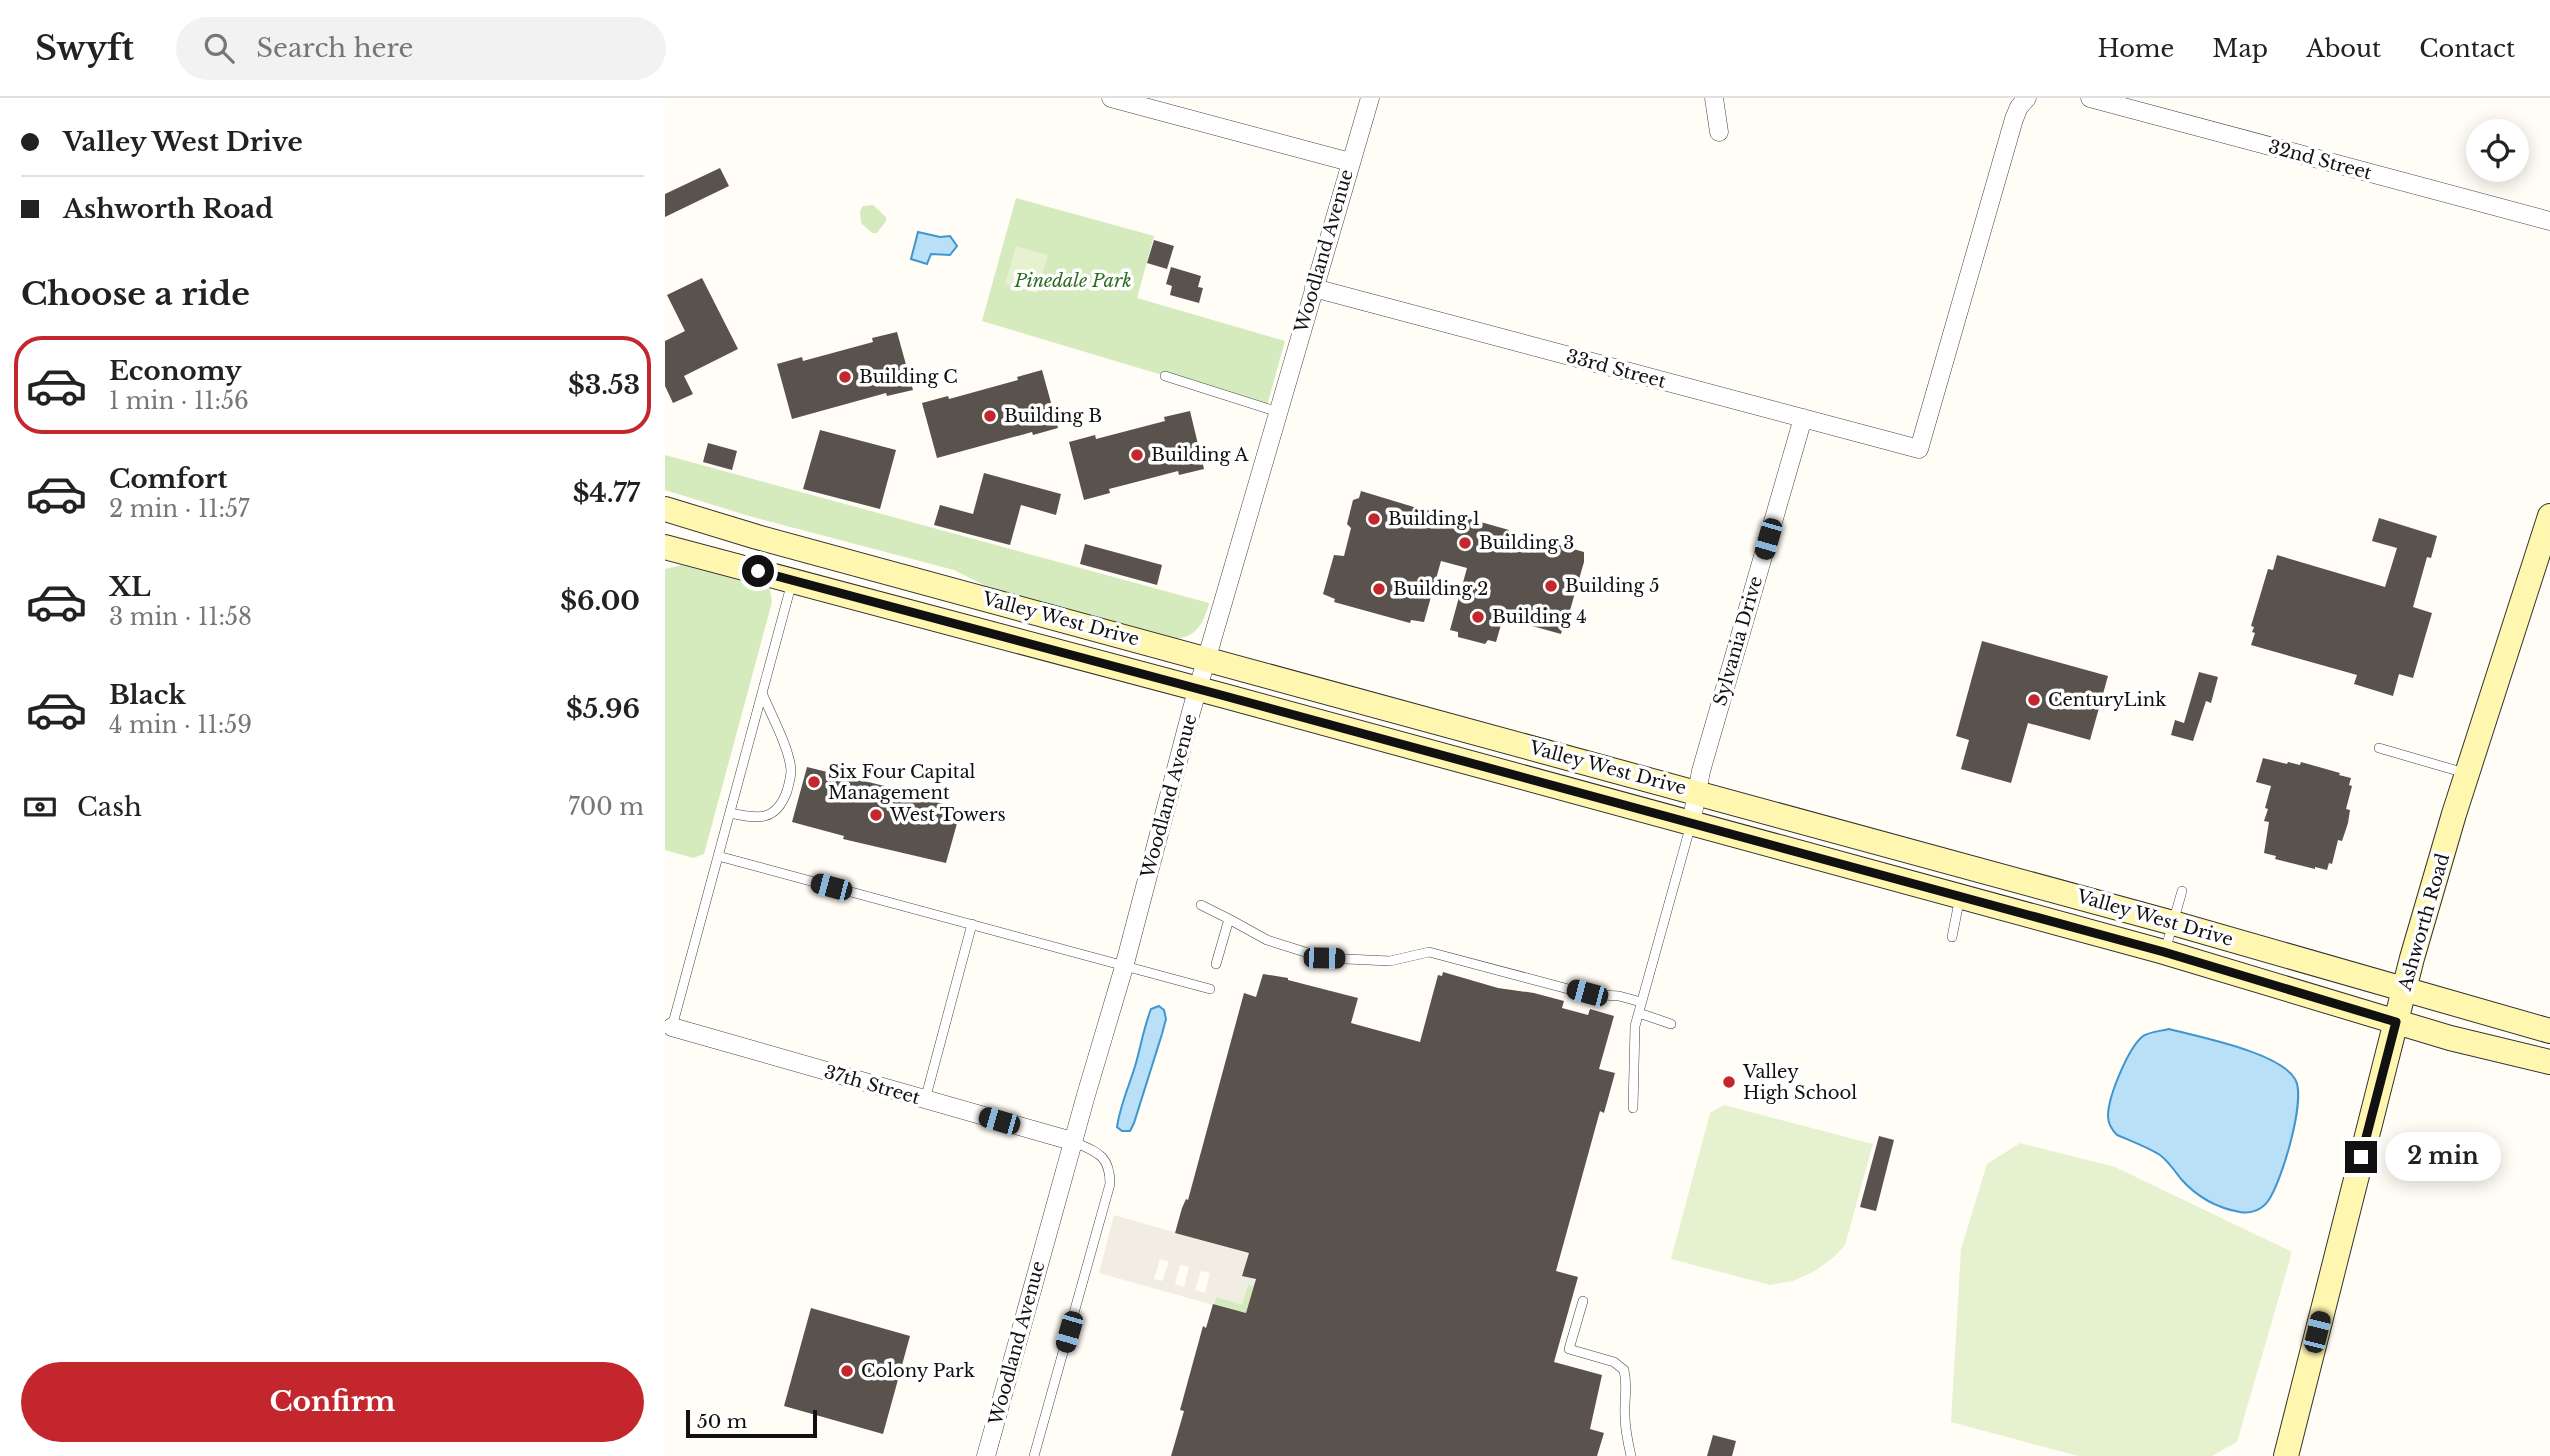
<!DOCTYPE html>
<meta charset="utf-8">
<style>
:root{--surface:#fff;--page:#f2f2f2;--text:#222;--muted:#767676;--line:#e0e0e0;--accent:#c4262e}
body{margin:0;font-family:"Libre Baskerville",serif;background:var(--page);color:var(--text);height:100vh;display:flex;flex-direction:column;font-size:26px;white-space:nowrap}
*{box-sizing:border-box;margin:0}
p{font-size:23px;color:var(--muted)}
.icon{flex:none;width:38px;height:38px;fill:none;stroke:currentColor;stroke-width:2;stroke-linecap:round;stroke-linejoin:round}
.map{position:relative;flex:1;overflow:hidden}
.sheet{display:flex;flex-direction:column;background:var(--surface);width:665px}
.sheet>*{flex:none}
.banner{display:grid;align-content:center;height:154px;padding:0 21px;background:var(--surface)}
.buttons{position:absolute;left:1801px;top:21px;display:grid;gap:14px}
.buttons a{display:grid;place-items:center;width:63px;height:63px;border-radius:50%;background:var(--surface);box-shadow:0 4px 18px #0003;font-size:35px}
.scale{position:absolute;left:21px;bottom:18px;width:131px;box-sizing:border-box;padding-left:7px;border:4px solid #111;border-top:0;font-size:19px;line-height:24px;white-space:nowrap;color:#111;-webkit-text-stroke:5px #fff;paint-order:stroke}
.end{position:absolute;width:32px;height:32px;margin:-16px;border:9px solid #111;background:#fff;box-shadow:0 0 0 4px #fff}
.from{border-radius:50%}
.bubble{position:absolute;height:49px;border-radius:24px;background:var(--surface);box-shadow:0 4px 18px #0003;font-size:23px;font-weight:700;line-height:49px;text-align:center}
.car{position:absolute;width:21px;height:42px;margin:-21px -10px;border-radius:9px;box-shadow:0 0 5px 2px #0007;background:linear-gradient(#222 24%,#8ab4d8 0 40%,#222 0 76%,#8ab4d8 0 86%,#222 0)}
.banner b{display:flex;align-items:center;gap:24px;height:66px;font-size:26px}
.banner b+b{border-top:2px solid var(--line)}
.banner i{width:18px;height:18px;background:var(--text)}
ul{padding:0;list-style:none}
li{display:flex;align-items:center;gap:21px;height:98px;margin:0 14px 10px;padding:0 7px;border:4px solid transparent;border-radius:28px}
li div{flex:1}
li b{display:block;font-size:26px}
li em{font-style:normal;font-weight:700}
li.active{border-color:var(--accent)}
li>.icon{width:63px;height:63px;stroke-width:1.5}
h2{padding:0 21px;font-size:32px;line-height:84px}
.pay{display:flex;align-items:center;gap:18px;height:77px;padding:0 21px;font-size:26px}
.pay p{margin-inline-start:auto}
.button{display:flex;gap:14px;margin-top:auto;padding:14px 21px}
.button a{flex:1;height:80px;border-radius:42px;background:var(--accent);color:#fff;font-size:28px;font-weight:700;line-height:80px;text-align:center}
header{display:flex;align-items:center;gap:42px;box-sizing:border-box;height:98px;padding:0 35px;background:var(--surface);border-bottom:2px solid var(--line)}
header strong{font-size:33px}
nav{display:flex;gap:38px;margin-inline-start:auto;font-size:24px}
.search{width:490px;height:63px;background:var(--page);display:flex;align-items:center;gap:18px;box-sizing:border-box;padding:0 24px;border-radius:38px;color:var(--muted);font-size:26px}
main{display:flex;flex:1;min-height:0}
.map>svg:first-child{display:block}
.green{fill:#d5ebbd}
.pitch{fill:#e6f2cf}
.plaza{fill:#f1ede2;fill-rule:evenodd}
.water{fill:#b9e0f7;stroke:#3f96cf;stroke-width:2}
.building{fill:#5a524d}
.lines{fill:none;stroke-linecap:round;stroke-linejoin:round}
.service-casing{stroke:#444;stroke-width:10}
.minor-casing{stroke:#444;stroke-width:19}
.secondary-casing{stroke:#333;stroke-width:26}
.service{stroke:#fff;stroke-width:9}
.minor{stroke:#fff;stroke-width:18}
.secondary{stroke:#fff6b0;stroke-width:24}
.route{stroke:#111;stroke-width:9}
.poi-dot{fill:#c4262e;stroke:#fff;stroke-width:2.5}
.labels{text-anchor:middle;stroke-width:7;stroke-linejoin:round;paint-order:stroke}
.street-label{font-size:18px;fill:#111;stroke:#fff}
.park-label{font-size:18px;font-style:italic;fill:#2f6b1f;stroke:#fff}
.poi-label{font-size:18px;fill:#111;stroke:#fff;text-anchor:start}
</style>
<header>
<strong>Swyft</strong>
<div class="search"><svg class="icon" aria-label="search" viewBox="0 0 24 24"><circle cx="10" cy="10" r="6"/><path d="M15 15l6 6"/></svg>Search here</div>
<nav><a>Home</a><a>Map</a><a>About</a><a>Contact</a></nav>
</header>
<main>
<section class="sheet">
<div class="banner">
<b><i class="from"></i>Valley West Drive</b>
<b><i></i>Ashworth Road</b>
</div>
<h2>Choose a ride</h2>
<ul>
<li class="active"><svg class="icon" aria-label="car" viewBox="0 0 24 24"><path d="M5 17H2v-5l4-1 3-4h7l3 4 3 1v5h-3M9 17h6M6 11h13"/><circle cx="7" cy="17" r="2"/><circle cx="17" cy="17" r="2"/></svg><div><b>Economy</b><p>1 min · 11:56</p></div><em>$3.53</em></li>
<li><svg class="icon" aria-label="car" viewBox="0 0 24 24"><path d="M5 17H2v-5l4-1 3-4h7l3 4 3 1v5h-3M9 17h6M6 11h13"/><circle cx="7" cy="17" r="2"/><circle cx="17" cy="17" r="2"/></svg><div><b>Comfort</b><p>2 min · 11:57</p></div><em>$4.77</em></li>
<li><svg class="icon" aria-label="car" viewBox="0 0 24 24"><path d="M5 17H2v-5l4-1 3-4h7l3 4 3 1v5h-3M9 17h6M6 11h13"/><circle cx="7" cy="17" r="2"/><circle cx="17" cy="17" r="2"/></svg><div><b>XL</b><p>3 min · 11:58</p></div><em>$6.00</em></li>
<li><svg class="icon" aria-label="car" viewBox="0 0 24 24"><path d="M5 17H2v-5l4-1 3-4h7l3 4 3 1v5h-3M9 17h6M6 11h13"/><circle cx="7" cy="17" r="2"/><circle cx="17" cy="17" r="2"/></svg><div><b>Black</b><p>4 min · 11:59</p></div><em>$5.96</em></li>
</ul>
<div class="pay"><svg class="icon" aria-label="cash" viewBox="0 0 24 24"><path d="M3 7h18v10H3z"/><circle cx="12" cy="12" r="2"/></svg>Cash<p>700 m</p></div>
<div class="button"><a>Confirm</a></div>
</section>
<div class="map">
<svg width="1885" height="1358" viewBox="0 0 1885 1358">
<rect width="100%" height="100%" fill="#fffdf5"/>
<!-- green -->
<path class="green" d="M351,100L489,138L472,200L620,243L601,311L534,288L317,223Z
M208,107L221,119V123L212,135H207L196,125L195,113L198,108Z
M0,357L544,505C539,524 533,538 511,541L331,493L289,472L84,418L0,392Z
M17,467L98,486L105,492L107,504L39,756L28,760L0,752V471Z
M583,1186L589,1188L581,1215L549,1206L551,1199Z"/>
<!-- pitch -->
<path class="pitch" d="M351,148L383,157L372,195L340,186Z
M1059,1007L1208,1046L1180,1147L1170,1158L1150,1173L1128,1183L1105,1187L1006,1161L1045,1015Z
M1355,1045L1450,1069L1627,1154L1572,1344L1547,1358H1413L1286,1324L1296,1151L1322,1066Z"/>
<!-- plaza -->
<path class="plaza" d="M449,1117L585,1156L577,1177L590,1181L589,1188L583,1187L577,1207L551,1199L548,1207L434,1175ZM495,1161L504,1164L497,1183L489,1181ZM515,1167L524,1169L519,1189L510,1186ZM536,1173L545,1175L540,1195L530,1192Z"/>
<!-- water -->
<path class="water" d="M253,134L275,139L285,138L292,148L285,157L266,156L262,166L246,161Z
M494,908L499,912L501,921L497,936L469,1025L465,1033H457L452,1029C455,1007 465,986 471,965C476,947 479,929 486,911Z
M1504,931C1534,939 1614,954 1630,981C1642,1000 1616,1086 1603,1103C1597,1112 1585,1116 1575,1114C1552,1110 1532,1099 1516,1081C1510,1073 1503,1063 1495,1057C1482,1049 1466,1043 1452,1037C1447,1032 1443,1025 1443,1018C1443,999 1463,950 1478,938C1484,934 1496,933 1504,931Z"/>
<!-- building -->
<path class="building" d="M55,70L64,88L0,119V96Z
M489,142L509,148L502,171L482,165Z
M506,169L536,178L533,189L538,190L534,205L505,197L507,188L501,186Z
M37,180L73,251L19,278L28,296L8,305L0,288V243L20,233L2,197Z
M232,234L248,292L222,298L221,295L127,321L112,266L137,259L138,263L208,244L207,240Z
M377,272L393,330L368,337L367,334L272,360L257,305L283,298L284,301L353,282L352,279Z
M525,313L539,371L514,377L513,373L471,384L444,391L445,395L419,402L404,344L430,337L431,341L500,323L499,319Z
M155,332L231,352L215,411L138,391Z
M43,345L72,353L67,372L38,364Z
M319,375L396,396L391,417L356,407L345,447L269,427L275,407L308,416Z
M696,393L762,413L766,410L844,432V434L847,437L876,445V442L919,454V464L901,526L898,528L896,536L838,520L831,544L823,542L820,546L793,539V534L785,532L802,470L776,463L759,524L746,522L745,525L669,504L670,501L658,496L669,457L679,458L686,430L682,426L688,402L694,400Z
M1714,420L1772,438L1766,460L1762,459L1748,509L1767,515L1748,580L1734,576L1728,598L1689,586L1692,577L1586,547L1590,535L1587,534L1589,529L1586,528L1603,471L1608,472L1612,457L1720,489L1732,450L1707,443Z
M420,446L497,467L492,487L415,466Z
M1317,543L1443,578L1425,642L1363,625L1346,685L1296,671L1304,642L1291,638Z
M1534,574L1553,579L1546,605L1541,603L1528,643L1506,637L1510,622L1519,625Z
M1598,660L1622,666L1623,664L1635,667L1636,664L1675,675L1674,677L1686,680L1684,687L1687,688L1681,711L1685,712L1683,725L1677,743L1673,742L1667,766L1664,765L1662,772L1650,769V771L1610,761L1611,758L1599,755L1604,724L1599,723L1603,711L1600,710L1606,688L1591,684Z
M142,669L244,694L243,696L296,711L281,765L178,741L179,738L127,724Z
M778,874L833,890L869,895L899,903L897,910L923,917L925,911L949,918L934,971L950,975L939,1015L935,1013L891,1173L913,1179L889,1264L937,1277L925,1331L939,1335L932,1358H506L519,1313L515,1312L538,1228L541,1230L548,1206L581,1215L591,1181L577,1178L584,1155L510,1135L517,1110L521,1101L523,1102L579,895L591,899L598,876L623,880V882L693,900L686,925L755,944L773,877L777,878Z
M1214,1038L1229,1042L1211,1113L1195,1109Z
M146,1210L245,1238L218,1336L119,1308Z
M1048,1337L1071,1343L1067,1358H1042Z"/>
<g class="lines">
<defs>
<path id="service" d="M500,278L613,314
M1714,650L1800,675
M65,715C93,721 111,724 122,693C124,686 126,678 126,672C124,649 106,617 97,595
M53,758L545,891
M536,807L564,821L551,866
M564,821L602,842L659,860L725,863L764,854L922,896L954,898L976,904
M1287,839L1295,799
M1500,853L1517,793
M974,915L1006,926
M7,929L127,484
M260,1002L307,826
M968,1010L970,928L1026,726
M918,1203L904,1251L949,1264L959,1272C963,1290 959,1300 960,1318C960,1331 963,1345 966,1358
M369,1358L445,1086C445,1056 431,1054 407,1043"/>
<path id="minor" d="M446,0L685,64
M1049,0L1054,34
M1425,0L1885,123
M649,190L1254,351L1349,21L1354,9L1362,0
M1026,726L1036,673L1138,320
M7,929L407,1043
M321,1358L421,997L459,869L526,614L705,0"/>
<path id="secondary" d="M0,411L92,439L1508,825L1885,933
M0,449L556,597L1499,854L1785,940L1885,964
M1621,1358L1747,860L1789,716L1885,418"/>
</defs>
<!-- service casing -->
<use href="#service" class="service-casing"/>
<!-- minor casing -->
<use href="#minor" class="minor-casing"/>
<!-- secondary casing -->
<use href="#secondary" class="secondary-casing"/>
<!-- service -->
<use href="#service" class="service"/>
<!-- minor -->
<use href="#minor" class="minor"/>
<!-- secondary -->
<use href="#secondary" class="secondary"/>
</g>
<g class="lines">
<!-- route -->
<path class="route" d="M93,473L556,597L1499,854L1731,924L1696,1059"/>
</g>
<!-- markers -->
<g class="poi-dot">
<circle cx="180" cy="279" r="7"/>
<circle cx="325" cy="318" r="7"/>
<circle cx="472" cy="357" r="7"/>
<circle cx="709" cy="421" r="7"/>
<circle cx="800" cy="445" r="7"/>
<circle cx="886" cy="488" r="7"/>
<circle cx="714" cy="491" r="7"/>
<circle cx="813" cy="519" r="7"/>
<circle cx="1369" cy="602" r="7"/>
<circle cx="149" cy="684" r="7"/>
<circle cx="211" cy="717" r="7"/>
<circle cx="1064" cy="984" r="7"/>
<circle cx="182" cy="1273" r="7"/>
</g>
<g class="labels">
<!-- street labels -->
<g class="street-label">
<text transform="translate(1655 62) rotate(15)" y="6">32nd Street</text>
<text transform="translate(659 153) rotate(-74)" y="6">Woodland Avenue</text>
<text transform="translate(951 271) rotate(15)" y="6">33rd Street</text>
<text transform="translate(396 521) rotate(15)" y="6">Valley West Drive</text>
<text transform="translate(1073 543) rotate(-74)" y="6">Sylvania Drive</text>
<text transform="translate(943 670) rotate(15)" y="6">Valley West Drive</text>
<text transform="translate(504 698) rotate(-75)" y="6">Woodland Avenue</text>
<text transform="translate(1490 820) rotate(16)" y="6">Valley West Drive</text>
<text transform="translate(1759 824) rotate(-74)" y="6">Ashworth Road</text>
<text transform="translate(207 987) rotate(16)" y="6">37th Street</text>
<text transform="translate(352 1245) rotate(-75)" y="6">Woodland Avenue</text>
</g>
<!-- park labels -->
<g class="park-label">
<text x="408" y="189">Pinedale Park</text>
</g>
<!-- poi labels -->
<g class="poi-label">
<text x="194" y="285">Building C</text>
<text x="339" y="324">Building B</text>
<text x="486" y="363">Building A</text>
<text x="723" y="427">Building 1</text>
<text x="814" y="451">Building 3</text>
<text x="900" y="494">Building 5</text>
<text x="728" y="497">Building 2</text>
<text x="827" y="525">Building 4</text>
<text x="1383" y="608">CenturyLink</text>
<text x="163" y="680">Six Four Capital<tspan x="163" dy="21">Management</tspan></text>
<text x="225" y="723">West Towers</text>
<text x="1078" y="980">Valley<tspan x="1078" dy="21">High School</tspan></text>
<text x="196" y="1279">Colony Park</text>
</g>
</g>
</svg>
<div class="buttons">
<a><svg class="icon" aria-label="locate" viewBox="0 0 24 24"><circle cx="12" cy="12" r="6"/><path d="M12 2v4M12 18v4M2 12h4M18 12h4"/></svg></a>
</div>
<div class="scale">50 m</div>
<i class="end from" style="left:93px;top:473px"></i>
<i class="end" style="left:1696px;top:1059px"></i>
<div class="bubble" style="left:1720px;top:1034px;width:116px">2 min</div>
<i class="car" style="left:1103px;top:441px;rotate:196deg"></i>
<i class="car" style="left:166px;top:789px;rotate:285deg"></i>
<i class="car" style="left:659px;top:860px;rotate:91deg"></i>
<i class="car" style="left:922px;top:895px;rotate:285deg"></i>
<i class="car" style="left:334px;top:1023px;rotate:286deg"></i>
<i class="car" style="left:404px;top:1234px;rotate:196deg"></i>
<i class="car" style="left:1652px;top:1234px;rotate:14deg"></i>
</div>
</main>
